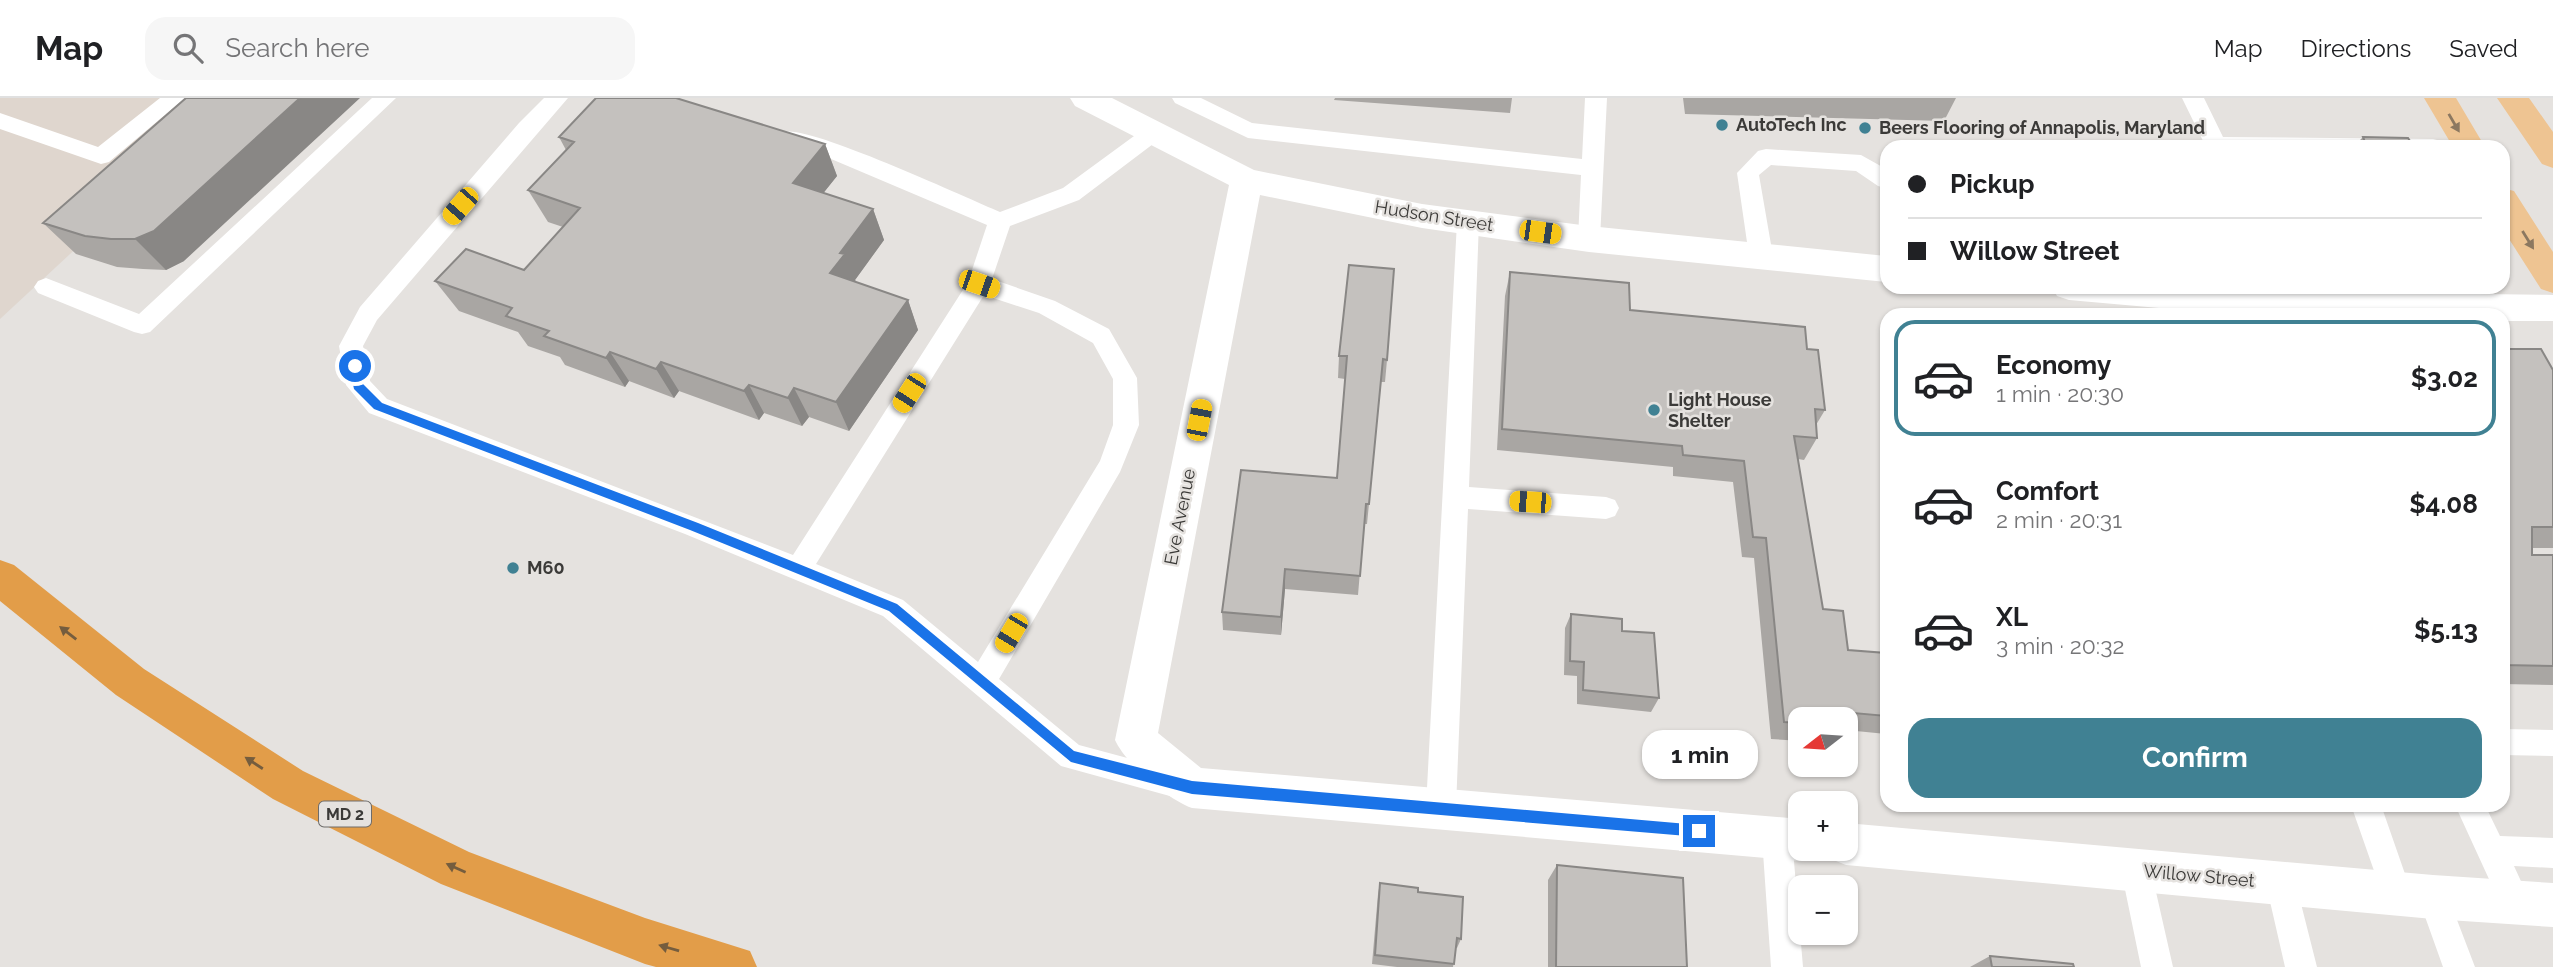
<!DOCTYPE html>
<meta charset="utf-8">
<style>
:root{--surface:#fff;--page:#f6f6f6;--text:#202124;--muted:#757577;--line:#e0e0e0;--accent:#408193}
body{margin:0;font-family:Raleway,sans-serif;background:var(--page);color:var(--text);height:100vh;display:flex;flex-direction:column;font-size:26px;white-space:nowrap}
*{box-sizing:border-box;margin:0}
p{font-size:23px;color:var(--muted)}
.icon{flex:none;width:38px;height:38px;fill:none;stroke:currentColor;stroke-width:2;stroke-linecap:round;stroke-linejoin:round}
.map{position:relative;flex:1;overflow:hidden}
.details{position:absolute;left:1880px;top:210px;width:630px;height:504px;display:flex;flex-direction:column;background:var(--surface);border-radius:21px;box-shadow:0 2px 5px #0004}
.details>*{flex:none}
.banner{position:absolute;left:1880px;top:42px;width:630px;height:154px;border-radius:21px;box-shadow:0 2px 5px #0004;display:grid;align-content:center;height:154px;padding:0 28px;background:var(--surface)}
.needle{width:46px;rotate:253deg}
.buttons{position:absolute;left:1788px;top:609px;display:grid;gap:14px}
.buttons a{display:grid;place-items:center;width:70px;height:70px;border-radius:14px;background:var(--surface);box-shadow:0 2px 5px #0004;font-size:35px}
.end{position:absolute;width:32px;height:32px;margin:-16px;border:9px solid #1a73e8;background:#fff;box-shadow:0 0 0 4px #fff}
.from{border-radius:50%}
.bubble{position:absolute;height:49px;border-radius:21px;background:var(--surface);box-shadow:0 2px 5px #0004;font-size:23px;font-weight:700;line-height:49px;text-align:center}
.car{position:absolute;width:21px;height:42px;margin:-21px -10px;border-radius:9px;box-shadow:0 0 5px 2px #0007;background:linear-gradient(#f5c518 24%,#345 0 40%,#f5c518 0 76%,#345 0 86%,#f5c518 0)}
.banner b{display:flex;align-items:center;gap:24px;height:66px;font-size:26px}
.banner b+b{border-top:2px solid var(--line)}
.banner i{width:18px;height:18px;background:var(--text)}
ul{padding:12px 0 0;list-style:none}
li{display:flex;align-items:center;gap:21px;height:116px;margin:0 14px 10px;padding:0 14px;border:4px solid transparent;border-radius:21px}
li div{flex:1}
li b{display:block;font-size:26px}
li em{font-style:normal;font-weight:700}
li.current{border-color:var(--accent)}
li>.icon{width:63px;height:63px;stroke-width:1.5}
.cta{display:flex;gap:14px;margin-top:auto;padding:14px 28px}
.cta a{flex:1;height:80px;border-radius:21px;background:var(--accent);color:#fff;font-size:28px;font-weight:700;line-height:80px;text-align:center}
header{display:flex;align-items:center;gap:42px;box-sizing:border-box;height:98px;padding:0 35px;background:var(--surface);border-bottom:2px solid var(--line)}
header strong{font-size:33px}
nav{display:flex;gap:38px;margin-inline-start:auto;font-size:24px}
.search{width:490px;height:63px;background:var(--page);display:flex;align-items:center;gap:18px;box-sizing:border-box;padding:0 24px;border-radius:21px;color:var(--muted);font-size:26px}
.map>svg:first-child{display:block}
.built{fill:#dfd6ce}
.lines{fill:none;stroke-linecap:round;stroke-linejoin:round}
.lane{fill:#fff;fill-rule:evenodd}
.street{fill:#fff;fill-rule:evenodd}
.primary{fill:#eec492;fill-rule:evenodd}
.highway{fill:#e29d49;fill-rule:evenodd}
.wall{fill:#a9a6a3}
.shaded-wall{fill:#898785}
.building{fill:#c4c1be;stroke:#898785;stroke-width:2}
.oneway{fill:#8c7860}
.oneway2{fill:#755d3e}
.route{fill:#1a73e8}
.poi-dot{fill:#408193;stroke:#e5e2df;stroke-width:2.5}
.labels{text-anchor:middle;stroke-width:5;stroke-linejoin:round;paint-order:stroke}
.shield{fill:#e5e2df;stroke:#6e6c6a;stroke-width:2}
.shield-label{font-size:16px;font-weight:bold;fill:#3b3a38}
.poi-label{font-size:18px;font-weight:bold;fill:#3b3a38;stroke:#e5e2df;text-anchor:start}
.street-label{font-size:18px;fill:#3b3a38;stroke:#e5e2df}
</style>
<header>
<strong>Map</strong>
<div class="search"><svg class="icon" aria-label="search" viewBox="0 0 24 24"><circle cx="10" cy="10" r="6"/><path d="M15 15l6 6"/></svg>Search here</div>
<nav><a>Map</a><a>Directions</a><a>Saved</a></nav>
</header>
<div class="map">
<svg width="2553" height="869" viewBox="0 0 2553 869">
<rect width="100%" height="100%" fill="#e5e2df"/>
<!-- built -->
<path class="built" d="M0,0H238L0,221Z"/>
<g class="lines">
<!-- lane -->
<path class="lane" d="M160,0H185L109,64L101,66L0,31V15L98,49Z
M372,0H396L150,234L142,236L134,234L38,195L34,189L38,183L46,180L139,216Z
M544,0H568L377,222L363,248L370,283L387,301L793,457L968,184L987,127L817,55L785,44L782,39L785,34C809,27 967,100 1000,114L1063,90L1145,30L1153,27L1161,30L1164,35L1161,40L1079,102L1010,128L992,181L1055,203L1109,231L1137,280L1139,327L1120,374L999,581L1079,647L1187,676L1192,686L1187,696L1177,700L1061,668L883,518L685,436L369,315L346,287L339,248L360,209L519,25ZM984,197L1039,215L1093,245L1113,281V327L1100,363L978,564L903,502L816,466Z
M1172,0H1201L1252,25L1582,61L1585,0H1607L1600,141L1597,147L1589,150L1581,147L1578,141L1581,77L1248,40L1175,5Z
M2182,0H2204L2223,39L2433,41L2441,43L2444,49H2206Z
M1766,51L1861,57L1886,71V90L1878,88L1856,73L1771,67L1759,77L1773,158L1769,164L1761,167L1753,164L1749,158L1737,75L1758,53Z
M1468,116L1476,118L1479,124L1469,389L1606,399L1615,402L1619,410L1615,418L1606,421L1468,411L1456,709L1451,719L1441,723L1431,719L1426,709L1457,124L1460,118Z
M2291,189H2315L2331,217H2307Z
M2502,631L2553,632V658L2502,657Z
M2351,707H2381L2412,796L2408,807L2397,811L2386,807Z
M2455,707H2485L2500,738L2553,740V770L2514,768L2531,805L2527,816L2516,820L2505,816Z
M1777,726L1788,730L1792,740L1803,869H1771L1762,740L1766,730Z
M2136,757L2147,762L2151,772L2173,869H2141L2121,772L2125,762Z
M2281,771L2292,775L2296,786L2317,869H2285L2266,786L2270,775Z
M2433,784L2444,788L2475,869H2443L2418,799L2422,788Z"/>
<!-- street -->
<path class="street" d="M1070,0H1112L1254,72L1422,106L1589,128L1886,158V184L1589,154L1422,130L1260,97L1158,635L1201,670L1801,721V751H1819L1816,757L1801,763L1192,710C1167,701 1126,666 1115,642L1229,87L1075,8Z
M2052,189C2219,189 2386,195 2553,197V223H2502V217H2238L2069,202L2057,198Z
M1846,725L2433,777L2553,785V829L2433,821L1846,767L1831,761L1826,751H1846Z"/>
<!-- primary -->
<path class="primary" d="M2424,0H2456L2485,49H2453Z
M2497,0H2529L2553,34V70L2542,66Z
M2502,90L2514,93L2553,154V195L2541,191L2502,130Z"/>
<!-- highway -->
<path class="highway" d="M0,462L14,467L144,571L303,673L469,754L645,820L750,853L757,869H656L645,866L441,786L273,701L116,597L0,503Z"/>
</g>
<!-- wall -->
<path class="wall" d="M186,0L184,163L166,172L143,171L117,169L76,156L43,125Z
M1335,0H1512L1510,15L1334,2Z
M1683,0H1956L1944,23L1685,16Z
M559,39L825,46L837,78L823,95L873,111L884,142L855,182L856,184L908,202L918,232L849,333L809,319L802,328L764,315L759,322L679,293L674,300L629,283L625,289L565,267L560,259L528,248L518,234L459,213L435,183L524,172L563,129L548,124L528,92L566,52Z
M2363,39L2414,49H2313L2317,44H2358Z
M1510,174L1630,212L1807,251L1825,312L1816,327L1817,340L1804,362L1798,361L1823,511L1848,552L1886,555V636L1846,632V621H1801V643L1771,641L1754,460L1742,459L1733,384L1673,378V369L1497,352L1505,198Z
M2502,251L2553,272V450H2532V457H2553V587L2502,586Z
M1339,258L1387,262L1385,284H1381L1367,426H1364L1358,497L1285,491L1281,537L1223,532L1222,514L1337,380L1345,281L1338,280Z
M1571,516L1622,533L1659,600L1651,614L1577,606V578L1564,577L1565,530Z
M1557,767L1687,869H1548V782Z
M1380,785L1461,841L1457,850H1456L1453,869H1397L1372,866L1378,796Z
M1990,858L2074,869H1970Z"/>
<!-- shaded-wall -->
<path class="shaded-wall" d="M300,0H360L184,163L166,172L135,141Z
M825,46L837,78L806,117L793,85Z
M873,111L884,142L855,182L857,186L830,175L840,155Z
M908,202L918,232L849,333L836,304Z
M610,254L629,283L625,289L606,260Z
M661,264L679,293L674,300L656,271Z
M749,287L764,315L759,322L744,293Z
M794,290L809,319L802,328L788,300Z
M1285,471V491L1281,537V519Z"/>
<!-- building -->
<path class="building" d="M186,0H300L154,133L135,141H111L85,138L43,125Z
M596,0H676L825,46L793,85L873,111L840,155L845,156L830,175L908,202L836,304L794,290L788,300L749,287L744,293L661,264L656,271L610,254L606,260L544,238L549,233L506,218L512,210L435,183L466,151L524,172L580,110L528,92L574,44L559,39Z
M2363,39L2408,40L2414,49H2319L2317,44H2365Z
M1349,167L1394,171L1387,262L1383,261L1369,406H1366L1360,478L1285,471L1281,519L1222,514L1241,372L1337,380L1347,258H1339Z
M1510,174L1629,185L1630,212L1805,229L1807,251L1818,252L1825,312L1815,311L1817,340L1794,338L1823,511L1843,513L1848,552L1886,555V618L1832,613L1833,621H1801V625L1784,624L1766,440L1753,439L1744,363L1683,357L1682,348L1502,331Z
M2502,251H2541L2553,272V429H2532V457H2553V568L2502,567V452H2506L2502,446Z
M1571,516L1622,521V533L1654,535L1659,600L1583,592L1584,564L1570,563Z
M1557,767L1683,780L1687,869H1556Z
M1380,785L1418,790V794L1463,799L1461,841L1457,840L1454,866L1375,857Z
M1990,858L2073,866L2074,869H1992Z"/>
<!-- one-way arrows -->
<defs><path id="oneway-solid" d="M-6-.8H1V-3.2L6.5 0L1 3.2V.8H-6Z" transform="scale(1.75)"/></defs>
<g class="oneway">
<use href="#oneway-solid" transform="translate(2454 25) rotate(60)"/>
<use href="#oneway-solid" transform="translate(2528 142) rotate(58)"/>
</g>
<g class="oneway2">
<use href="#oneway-solid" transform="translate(68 535) rotate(-142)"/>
<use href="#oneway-solid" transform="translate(254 665) rotate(-147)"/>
<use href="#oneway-solid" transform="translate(456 770) rotate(-156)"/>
<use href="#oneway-solid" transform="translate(669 850) rotate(-164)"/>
</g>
<!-- route -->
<path class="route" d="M355,264L360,268L363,286L382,305L698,425L897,506L1074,653L1192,683L1699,727L1706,733L1699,739L1192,696L1071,664L889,513L690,432L374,311L354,291L349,268Z"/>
<!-- markers -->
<g class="poi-dot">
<circle cx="1722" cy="27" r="7"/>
<circle cx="1865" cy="30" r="7"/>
<circle cx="1654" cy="312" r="7"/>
<circle cx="513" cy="470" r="7"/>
</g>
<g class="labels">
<!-- shield labels -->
<rect class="shield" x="319" y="703.5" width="52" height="25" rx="5"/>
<g class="shield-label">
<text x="345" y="722">MD 2</text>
</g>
<!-- poi labels -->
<g class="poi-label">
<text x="1736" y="33">AutoTech Inc</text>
<text x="1879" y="36">Beers Flooring of Annapolis, Maryland</text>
<text x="1668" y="308">Light House<tspan x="1668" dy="21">Shelter</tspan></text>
<text x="527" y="476">M60</text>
</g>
<!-- street labels -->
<g class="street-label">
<text transform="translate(1434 118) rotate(9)" y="6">Hudson Street</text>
<text transform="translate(1180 419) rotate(-79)" y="6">Eve Avenue</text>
<text transform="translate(2199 778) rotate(5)" y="6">Willow Street</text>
</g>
</g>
</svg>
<div class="buttons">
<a><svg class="needle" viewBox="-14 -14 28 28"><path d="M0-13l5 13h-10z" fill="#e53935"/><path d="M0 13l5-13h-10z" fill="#757577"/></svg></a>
<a>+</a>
<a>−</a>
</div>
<i class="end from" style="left:355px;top:268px"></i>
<i class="end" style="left:1699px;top:733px"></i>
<div class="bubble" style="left:1642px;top:632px;width:116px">1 min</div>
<i class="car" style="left:460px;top:108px;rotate:221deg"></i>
<i class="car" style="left:1540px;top:134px;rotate:98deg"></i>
<i class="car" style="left:979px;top:186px;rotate:109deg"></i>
<i class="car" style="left:909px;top:295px;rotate:213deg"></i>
<i class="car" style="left:1199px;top:322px;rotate:11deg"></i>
<i class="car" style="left:1530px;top:404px;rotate:274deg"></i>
<i class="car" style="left:1011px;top:535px;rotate:211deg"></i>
<div class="banner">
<b><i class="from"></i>Pickup</b>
<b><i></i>Willow Street</b>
</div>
<section class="details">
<ul>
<li class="current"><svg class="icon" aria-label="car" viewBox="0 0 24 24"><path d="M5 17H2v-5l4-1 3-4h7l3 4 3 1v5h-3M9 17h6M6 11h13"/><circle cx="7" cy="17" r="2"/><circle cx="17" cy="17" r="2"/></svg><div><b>Economy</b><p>1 min · 20:30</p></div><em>$3.02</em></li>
<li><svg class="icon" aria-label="car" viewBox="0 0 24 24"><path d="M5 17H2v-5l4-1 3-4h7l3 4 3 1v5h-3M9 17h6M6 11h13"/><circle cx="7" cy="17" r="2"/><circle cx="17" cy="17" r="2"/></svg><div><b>Comfort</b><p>2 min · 20:31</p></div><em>$4.08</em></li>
<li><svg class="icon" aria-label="car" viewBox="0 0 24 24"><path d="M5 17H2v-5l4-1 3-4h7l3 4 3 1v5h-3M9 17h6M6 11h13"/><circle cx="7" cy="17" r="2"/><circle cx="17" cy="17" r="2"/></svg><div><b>XL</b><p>3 min · 20:32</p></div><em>$5.13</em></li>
</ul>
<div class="cta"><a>Confirm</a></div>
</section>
</div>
